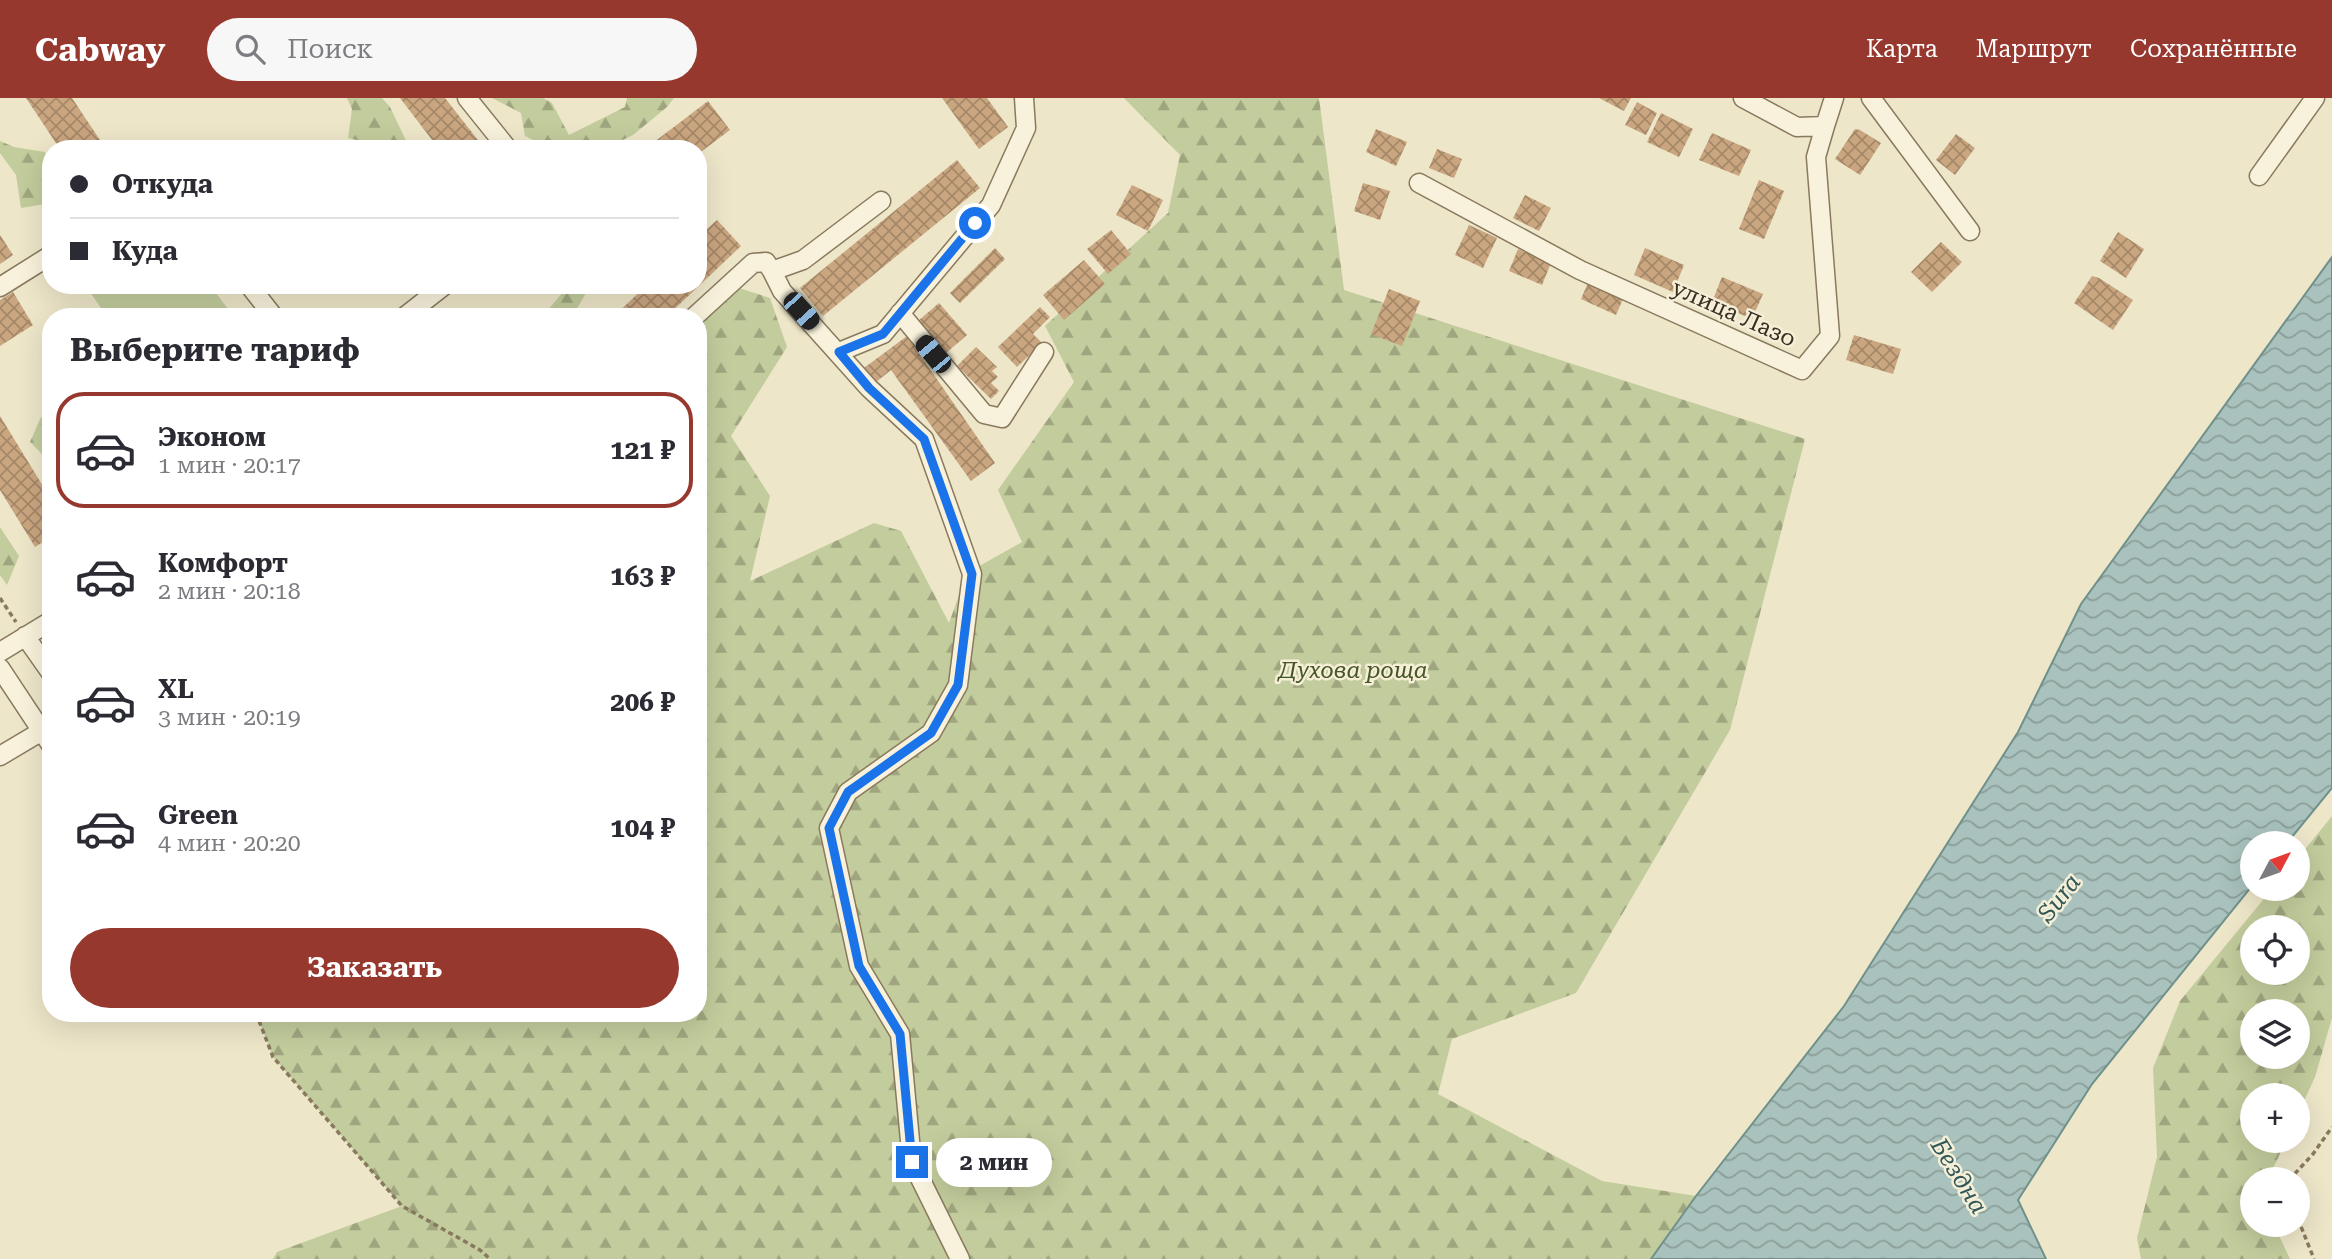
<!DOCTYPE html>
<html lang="ru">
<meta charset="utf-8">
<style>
:root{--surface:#fff;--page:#f7f7f7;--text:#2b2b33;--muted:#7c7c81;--line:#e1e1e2;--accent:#97382f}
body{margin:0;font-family:"Roboto Serif",serif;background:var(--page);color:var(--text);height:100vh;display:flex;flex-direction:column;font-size:26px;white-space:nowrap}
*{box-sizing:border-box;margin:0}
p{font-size:23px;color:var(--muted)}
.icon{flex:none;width:38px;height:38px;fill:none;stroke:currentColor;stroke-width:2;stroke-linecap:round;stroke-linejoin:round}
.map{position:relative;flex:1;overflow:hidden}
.side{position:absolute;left:42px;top:210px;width:665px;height:714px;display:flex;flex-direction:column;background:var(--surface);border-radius:28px;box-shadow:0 7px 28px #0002}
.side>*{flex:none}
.guide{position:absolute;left:42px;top:42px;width:665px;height:154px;border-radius:28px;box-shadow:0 7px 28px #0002;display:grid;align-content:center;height:154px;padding:0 28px;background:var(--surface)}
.needle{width:46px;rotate:49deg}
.tools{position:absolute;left:2240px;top:733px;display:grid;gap:14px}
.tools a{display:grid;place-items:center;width:70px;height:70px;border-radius:50%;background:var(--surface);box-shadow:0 7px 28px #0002;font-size:35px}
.end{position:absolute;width:32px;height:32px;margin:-16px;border:9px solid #1a73e8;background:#fff;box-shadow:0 0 0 4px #fff}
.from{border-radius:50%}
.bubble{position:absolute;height:49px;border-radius:24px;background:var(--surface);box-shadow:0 7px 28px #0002;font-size:23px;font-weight:700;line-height:49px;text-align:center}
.car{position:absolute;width:21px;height:42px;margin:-21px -10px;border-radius:9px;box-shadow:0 0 5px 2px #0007;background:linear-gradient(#222 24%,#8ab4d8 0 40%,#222 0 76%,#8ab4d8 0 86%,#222 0)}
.guide b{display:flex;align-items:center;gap:24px;height:66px;font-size:26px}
.guide b+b{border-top:2px solid var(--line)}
.guide i{width:18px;height:18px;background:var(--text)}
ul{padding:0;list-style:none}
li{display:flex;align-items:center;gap:21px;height:116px;margin:0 14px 10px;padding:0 14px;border:4px solid transparent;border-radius:28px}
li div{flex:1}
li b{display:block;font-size:26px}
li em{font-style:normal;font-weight:700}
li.on{border-color:var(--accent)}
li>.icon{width:63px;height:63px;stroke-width:1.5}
h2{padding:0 28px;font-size:32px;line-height:84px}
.button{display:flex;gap:14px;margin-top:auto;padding:14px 28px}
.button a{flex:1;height:80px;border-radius:42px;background:var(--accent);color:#fff;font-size:28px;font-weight:700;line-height:80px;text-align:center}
header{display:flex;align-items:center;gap:42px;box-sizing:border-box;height:98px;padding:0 35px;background:var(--accent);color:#fff}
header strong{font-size:33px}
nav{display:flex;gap:38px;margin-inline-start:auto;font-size:24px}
.search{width:490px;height:63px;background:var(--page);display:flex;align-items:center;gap:18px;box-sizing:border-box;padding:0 24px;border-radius:38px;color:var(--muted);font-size:26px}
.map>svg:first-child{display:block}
.forest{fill:url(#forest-firs);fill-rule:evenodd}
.pitch{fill:#c2cc9c}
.water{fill:url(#water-waves);stroke:#70908b;stroke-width:2}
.building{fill:url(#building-cross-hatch)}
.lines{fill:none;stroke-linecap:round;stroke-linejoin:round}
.minor-casing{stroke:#89795e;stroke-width:21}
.path{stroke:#89795e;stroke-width:3.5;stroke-dasharray:5 3.5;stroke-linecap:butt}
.minor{stroke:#f8f2dc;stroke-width:18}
.route{stroke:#1a73e8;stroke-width:9}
.labels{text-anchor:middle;stroke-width:5;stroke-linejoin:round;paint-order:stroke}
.street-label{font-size:23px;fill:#3a2f21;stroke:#f5efd8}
.park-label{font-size:23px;font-style:italic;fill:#465628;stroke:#f5efd8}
.water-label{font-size:24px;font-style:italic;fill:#315859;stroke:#f5efd8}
</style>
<header>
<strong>Cabway</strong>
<div class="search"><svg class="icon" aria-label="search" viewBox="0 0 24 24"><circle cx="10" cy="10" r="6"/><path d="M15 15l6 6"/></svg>Поиск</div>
<nav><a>Карта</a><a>Маршрут</a><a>Сохранённые</a></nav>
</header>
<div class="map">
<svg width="2332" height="1161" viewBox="0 0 2332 1161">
<defs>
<pattern id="forest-firs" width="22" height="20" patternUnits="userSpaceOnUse" patternTransform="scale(1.75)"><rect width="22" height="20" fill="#c2cc9c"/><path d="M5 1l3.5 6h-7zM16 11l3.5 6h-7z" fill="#9fa67f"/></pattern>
<pattern id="water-waves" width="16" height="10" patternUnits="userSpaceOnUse" patternTransform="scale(1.75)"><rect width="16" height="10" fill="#a9c2bd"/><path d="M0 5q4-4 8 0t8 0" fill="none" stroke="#8b9e99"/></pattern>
<pattern id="building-cross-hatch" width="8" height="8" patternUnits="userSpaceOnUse" patternTransform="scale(1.75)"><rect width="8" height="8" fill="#caa680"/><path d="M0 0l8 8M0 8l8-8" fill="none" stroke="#a58868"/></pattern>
</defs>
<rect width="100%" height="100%" fill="#ede6c9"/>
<!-- forest -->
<path class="forest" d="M347,0H382L390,9L410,51H381L378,47L348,40L352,11Z
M492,0H543L552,5L569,37L625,9L627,0H674L667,9L633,37L604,51H552L525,38L521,15Z
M1124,0H1319L1344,192L1805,341L1730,632L1576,895L1452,941L1438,996L1602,1083L1696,1098L1651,1161H273L277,1154L402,1108L273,959L256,915H698V222L736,189L770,200L787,249L731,338L770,398L750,483L874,425L901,433L949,525L967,475L1022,444L998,392L1074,284L1045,228L1168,115L1180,57Z
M0,43L14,49L45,54L51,105L21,110L16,77L0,55Z
M569,187H594L586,195L572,219H542Z
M41,319L51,332V365L30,344Z
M0,429L19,458L7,487L0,477Z
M2332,718V920L2315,979L2298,1016V998H2252V1043H2286L2268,1081L2252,1082V1127H2274L2290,1161H2141L2137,1140L2157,1059L2153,970L2180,903L2272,791H2298V760ZM2252,830H2298V875H2252ZM2252,914H2298V959H2252Z"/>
<!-- pitch -->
<path class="pitch" d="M88,187H210L234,219H107L88,191Z"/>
<!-- water -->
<path class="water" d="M2332,159V690L2287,745L2252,746V788L2092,986L2018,1102L2046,1161H1651L1696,1098L1844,908L2018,634L2081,506Z"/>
<!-- building -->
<path class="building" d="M26,0H72L106,51H60Z
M400,0H445L485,51H439Z
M942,0H987L1008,29L979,51Z
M1599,0H1631L1624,13Z
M708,3L730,32L698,56V51H645Z
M1637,4L1657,15L1646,37L1625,27Z
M1661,15L1693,31L1679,59L1647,44Z
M1376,31L1407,44L1396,68L1366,54Z
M1855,31L1860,32L1881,45L1860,77L1835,61Z
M1712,35L1751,52L1739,78L1699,62Z
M1956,36L1975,50L1955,77L1936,62Z
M1437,51L1462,61L1454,80L1429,70Z
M957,62L980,90L823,218L800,190Z
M1759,82L1784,93L1764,141L1739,131Z
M1363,85L1390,93L1380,122L1354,113Z
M1132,87L1163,102L1148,133L1116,117Z
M1525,97L1551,110L1539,133L1513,120Z
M717,122L741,148L666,219H613L647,187H698V139Z
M1469,127L1497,140L1483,170L1455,157Z
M1111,132L1131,156L1108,176L1087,151Z
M2118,134L2144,151L2126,180L2100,163Z
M0,137L13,157L0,166Z
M1941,144L1962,164L1932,194L1911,174Z
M995,150L1005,161L960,205L950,195Z
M1645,150L1684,167L1673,194L1634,177Z
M1518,151L1551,165L1542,187L1509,173Z
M1084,162L1105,186L1064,222L1043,197Z
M2092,178L2099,180L2133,202L2113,232L2074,205Z
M1722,179L1763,196L1752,221L1712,204Z
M1588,185L1623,201L1616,217L1581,201Z
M1389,191L1420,203L1402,248L1371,236Z
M13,194L33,227L0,248V202Z
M939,205L967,237L946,255L918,223Z
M1040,209L1050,219L1033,236L1042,245L1017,269L998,249Z
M1854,237L1901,251L1893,276L1846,262Z
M907,238L995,365L971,383L891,272L876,284L864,270Z
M976,249L997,269L992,273L998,279L991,285L999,293L991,301L957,268Z
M0,318L46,393L51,391V439L35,449L0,392Z"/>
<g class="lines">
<defs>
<path id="minor" d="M467,0L508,51
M1743,0L1797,29L1825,28L1834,0
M1871,0L1970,133
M2259,78L2315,0
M1419,85L1580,172L1802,272L1830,238L1816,59L1825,28
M881,103L803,162L772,173L782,193L869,290L924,341L972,476L958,587L931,635L848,694L829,730L859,868L900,936L912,1064L960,1161
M249,187L274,219
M0,189L51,157
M900,215L984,316L1002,320L1044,254
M404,219L445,187
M694,219L753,165L766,164L772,173
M839,254L883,236L991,107L1026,30L1024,0
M25,538L51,575
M0,554L51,523
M0,570L51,647
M0,658L42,633"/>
</defs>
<!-- minor casing -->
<use href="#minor" class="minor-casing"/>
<!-- path -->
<path class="path" d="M0,500L16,524
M256,915L273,959L402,1108L480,1152L490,1161
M2289,1082L2313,1056L2332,1029
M2298,1121L2314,1161"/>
<!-- minor -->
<use href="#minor" class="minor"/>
</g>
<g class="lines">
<!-- route -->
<path class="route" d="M912,1064L900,936L859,868L829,730L848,694L931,635L958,587L972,476L924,341L869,290L839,254L883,236L975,125"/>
</g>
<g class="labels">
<!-- street labels -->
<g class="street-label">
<text transform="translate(1734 215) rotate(24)" y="8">улица Лазо</text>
</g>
<!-- park labels -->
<g class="park-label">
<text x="1353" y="580">Духова роща</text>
</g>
<!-- water labels -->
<g class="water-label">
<text transform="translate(2059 800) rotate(-52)" y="8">Sura</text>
<text transform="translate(1959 1078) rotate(58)" y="8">Бездна</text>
</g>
</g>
</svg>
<div class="tools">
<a><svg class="needle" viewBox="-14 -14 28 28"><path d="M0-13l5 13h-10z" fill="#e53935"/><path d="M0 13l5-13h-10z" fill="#7c7c81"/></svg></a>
<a><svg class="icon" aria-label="locate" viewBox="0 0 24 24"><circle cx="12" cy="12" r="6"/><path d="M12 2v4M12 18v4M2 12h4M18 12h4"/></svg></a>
<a><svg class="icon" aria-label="layers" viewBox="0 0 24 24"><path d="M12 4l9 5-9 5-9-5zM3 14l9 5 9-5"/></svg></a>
<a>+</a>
<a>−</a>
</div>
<i class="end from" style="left:975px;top:125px"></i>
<i class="end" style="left:912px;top:1064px"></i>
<div class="bubble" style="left:936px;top:1040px;width:116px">2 мин</div>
<i class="car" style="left:801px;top:213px;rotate:138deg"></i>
<i class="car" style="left:933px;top:256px;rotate:320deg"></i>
<div class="guide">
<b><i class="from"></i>Откуда</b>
<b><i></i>Куда</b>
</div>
<section class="side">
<h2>Выберите тариф</h2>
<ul>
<li class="on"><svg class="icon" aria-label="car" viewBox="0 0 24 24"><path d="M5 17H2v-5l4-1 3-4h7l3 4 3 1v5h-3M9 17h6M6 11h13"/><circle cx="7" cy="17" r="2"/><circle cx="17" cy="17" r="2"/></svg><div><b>Эконом</b><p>1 мин · 20:17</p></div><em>121 ₽</em></li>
<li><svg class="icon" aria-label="car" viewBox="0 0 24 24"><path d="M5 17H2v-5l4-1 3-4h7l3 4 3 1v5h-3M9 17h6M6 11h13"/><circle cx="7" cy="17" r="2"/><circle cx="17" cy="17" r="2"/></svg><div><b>Комфорт</b><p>2 мин · 20:18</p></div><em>163 ₽</em></li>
<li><svg class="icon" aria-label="car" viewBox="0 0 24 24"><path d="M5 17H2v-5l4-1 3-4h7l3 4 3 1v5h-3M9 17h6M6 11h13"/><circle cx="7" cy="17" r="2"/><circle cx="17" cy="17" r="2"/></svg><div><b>XL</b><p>3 мин · 20:19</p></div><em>206 ₽</em></li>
<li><svg class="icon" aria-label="car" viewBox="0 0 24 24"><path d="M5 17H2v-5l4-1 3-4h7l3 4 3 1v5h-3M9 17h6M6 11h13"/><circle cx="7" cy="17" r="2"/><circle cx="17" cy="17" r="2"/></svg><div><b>Green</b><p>4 мин · 20:20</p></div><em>104 ₽</em></li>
</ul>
<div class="button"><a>Заказать</a></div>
</section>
</div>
